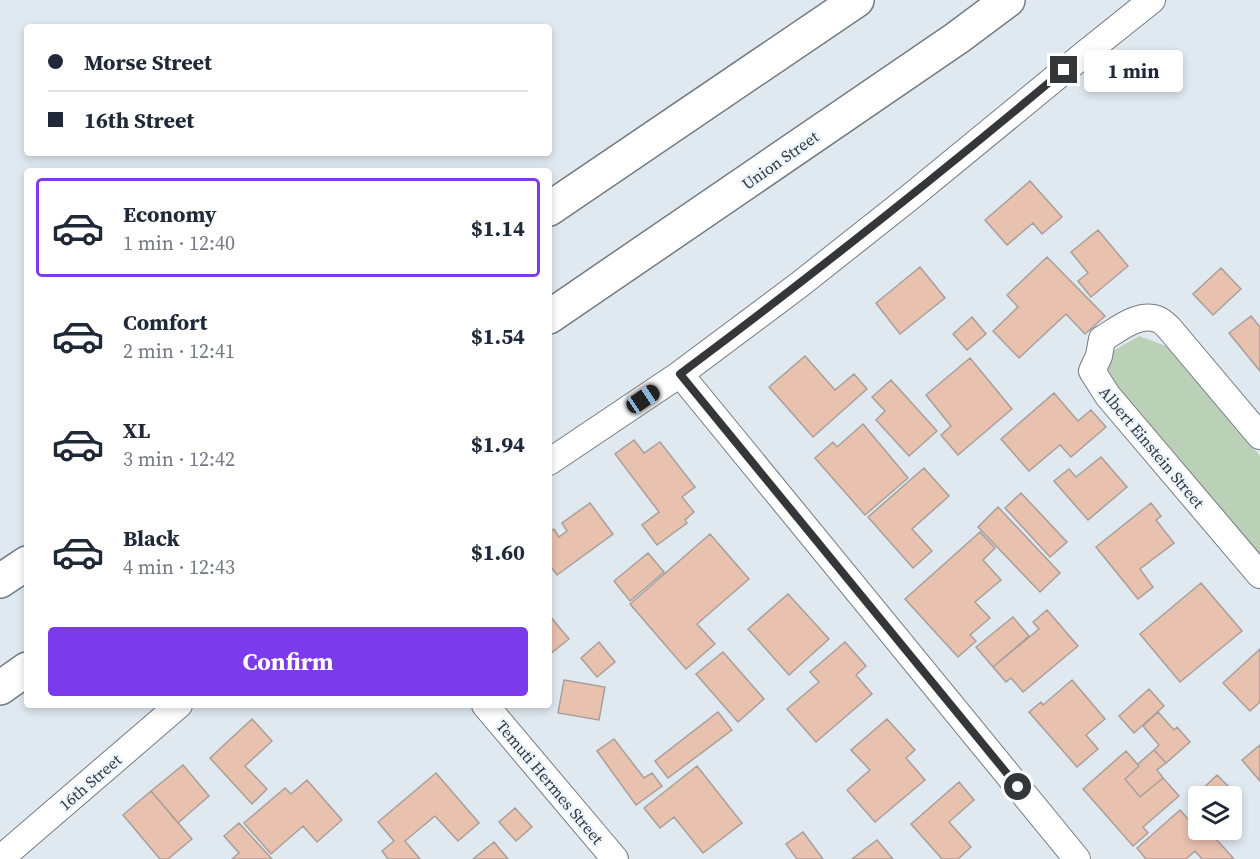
<!DOCTYPE html>
<meta charset="utf-8">
<style>
:root{--surface:#fff;--page:#f6f6f7;--text:#1f2937;--muted:#747a83;--line:#e0e1e3;--accent:#7c3aed}
body{margin:0;font-family:"Source Serif 4",serif;background:var(--page);color:var(--text);height:100vh;display:flex;flex-direction:column;font-size:22px;white-space:nowrap}
*{box-sizing:border-box;margin:0}
p{font-size:20px;color:var(--muted)}
.icon{flex:none;width:33px;height:33px;fill:none;stroke:currentColor;stroke-width:2;stroke-linecap:round;stroke-linejoin:round}
.map{position:relative;flex:1;overflow:hidden}
.drawer{position:absolute;left:24px;top:168px;width:528px;height:540px;display:flex;flex-direction:column;background:var(--surface);border-radius:6px;box-shadow:0 3px 9px #0003}
.drawer>*{flex:none}
.top-card{position:absolute;left:24px;top:24px;width:528px;height:132px;border-radius:6px;box-shadow:0 3px 9px #0003;display:grid;align-content:center;height:132px;padding:0 24px;background:var(--surface)}
.buttons{position:absolute;left:1188px;top:786px;display:grid;gap:12px}
.buttons a{display:grid;place-items:center;width:54px;height:54px;border-radius:6px;background:var(--surface);box-shadow:0 3px 9px #0003;font-size:30px}
.end{position:absolute;width:27px;height:27px;margin:-14px;border:8px solid #33373a;background:#fff;box-shadow:0 0 0 3px #fff}
.from{border-radius:50%}
.bubble{position:absolute;height:42px;border-radius:6px;background:var(--surface);box-shadow:0 3px 9px #0003;font-size:20px;font-weight:700;line-height:42px;text-align:center}
.car{position:absolute;width:18px;height:36px;margin:-18px -9px;border-radius:8px;box-shadow:0 0 4px 2px #0007;background:linear-gradient(#222 24%,#8ab4d8 0 40%,#222 0 76%,#8ab4d8 0 86%,#222 0)}
.top-card b{display:flex;align-items:center;gap:21px;height:57px;font-size:22px}
.top-card b+b{border-top:2px solid var(--line)}
.top-card i{width:15px;height:15px;background:var(--text)}
ul{padding:10px 0 0;list-style:none}
li{display:flex;align-items:center;gap:18px;height:99px;margin:0 12px 9px;padding:0 12px;border:3px solid transparent;border-radius:6px}
li div{flex:1}
li b{display:block;font-size:22px}
li em{font-style:normal;font-weight:700}
li.active{border-color:var(--accent)}
li>.icon{width:54px;height:54px;stroke-width:1.5}
.cta{display:flex;gap:12px;margin-top:auto;padding:12px 24px}
.cta a{flex:1;height:69px;border-radius:6px;background:var(--accent);color:#fff;font-size:24px;font-weight:700;line-height:69px;text-align:center}
.map>svg:first-child{display:block}
.green{fill:#bad1b7}
.building{fill:#e9c1af;stroke:#a99f9a;stroke-width:1.5}
.lines{fill:none;stroke-linecap:round;stroke-linejoin:round}
.minor-casing{stroke:#737b82;stroke-width:28}
.secondary-casing{stroke:#737b82;stroke-width:36}
.minor{stroke:#fff;stroke-width:26}
.secondary{stroke:#fff;stroke-width:33}
.route{stroke:#33373a;stroke-width:8}
.labels{text-anchor:middle;stroke-width:5;stroke-linejoin:round;paint-order:stroke}
.street-label{font-size:16px;fill:#33373a;stroke:#edf6fe}
</style>
<div class="map">
<svg width="1260" height="859" viewBox="0 0 1260 859">
<rect width="100%" height="100%" fill="#e0e9f0"/>
<!-- green -->
<path class="green" d="M1139,336L1166,346L1260,456V557L1118,391L1108,369L1113,351Z"/>
<!-- building -->
<path class="building" d="M1030,181L1062,217L1042,234L1033,223L1007,245L985,220Z
M1098,230L1128,266L1091,297L1078,281L1088,273L1071,252Z
M1047,257L1105,316L1085,334L1066,314L1019,358L993,331L1018,307L1007,295Z
M920,267L945,298L900,334L876,303Z
M1221,268L1241,289L1213,315L1193,294Z
M1251,316L1260,327V371L1229,333Z
M972,317L986,334L967,350L953,334Z
M805,356L835,390L854,374L867,389L813,437L769,387Z
M970,358L1012,409L958,455L941,435L951,426L926,395Z
M891,380L937,431L909,456L876,420L885,411L872,397Z
M1054,393L1078,421L1091,410L1106,427L1071,457L1060,445L1029,471L1001,439Z
M863,424L908,478L865,515L815,458L833,442L837,447Z
M634,440L644,453L660,442L695,487L682,497L694,512L685,520L687,523L657,545L642,525L659,512L615,454Z
M1101,457L1127,487L1088,520L1054,481L1069,469L1076,477Z
M924,468L949,496L912,529L932,551L913,568L868,517Z
M1021,493L1067,542L1050,557L1005,508Z
M590,503L613,534L557,575L549,564V533L554,529L559,537L567,531L562,523Z
M1151,503L1161,516L1156,520L1174,543L1140,569L1153,587L1138,599L1096,547Z
M998,507L1060,573L1040,592L978,527Z
M980,532L995,548L983,560L1001,580L975,602L990,618L970,635L976,641L958,657L905,599Z
M710,534L749,579L697,624L715,644L686,669L630,604Z
M648,553L664,572L630,601L614,581Z
M1201,583L1242,631L1180,682L1140,634Z
M788,594L829,639L789,675L748,629Z
M1047,610L1078,646L1023,692L1011,678L1006,682L993,667L1039,629L1033,622Z
M549,615L569,639L549,655Z
M1013,617L1029,636L993,667L976,647Z
M599,642L615,662L597,677L581,658Z
M845,642L866,666L856,675L872,694L816,742L787,709L819,682L810,672Z
M1260,649V702L1250,711L1223,683Z
M723,652L764,699L738,722L696,674Z
M564,680L605,687L599,720L558,713Z
M1072,680L1105,719L1086,735L1098,749L1077,767L1029,712L1041,702L1043,705Z
M1149,689L1164,706L1134,733L1119,716Z
M718,712L732,730L668,778L655,761Z
M1158,712L1174,730L1177,727L1190,742L1166,763L1154,750L1159,745L1143,726Z
M252,719L272,741L245,766L267,789L252,804L210,758Z
M887,719L915,750L906,758L925,780L875,822L847,790L870,770L851,750Z
M614,739L644,778L652,773L662,786L636,805L597,751Z
M1260,745V781L1242,760Z
M1154,750L1166,763L1157,770L1163,778L1140,797L1125,779L1139,766L1138,764Z
M1126,751L1139,766L1125,779L1140,797L1163,778L1179,796L1143,827L1148,833L1133,846L1083,789Z
M183,765L209,796L178,823L151,791Z
M697,766L742,823L703,853L674,817L660,828L644,808Z
M436,773L479,823L458,841L435,816L405,841L420,859H388L382,851L394,841L378,822Z
M1217,775L1232,790L1226,796L1198,797L1196,795Z
M307,780L342,820L317,842L303,826L271,854L244,823L285,788L291,794Z
M959,782L974,800L949,822L971,847L958,859H942L911,824Z
M151,791L192,839L168,859H160L123,815Z
M515,808L532,827L516,841L499,822Z
M1180,810L1201,834L1206,830H1208L1234,859H1202L1195,851L1186,859H1146L1137,848Z
M239,823L272,859H232L239,853L224,836Z
M803,832L823,859H797L786,844Z
M877,840L893,859H852Z
M494,842L508,859H473Z"/>
<g class="lines">
<defs>
<path id="minor" d="M680,374L1077,859
M1260,436L1169,328C1166,325 1161,320 1157,319C1138,312 1116,331 1102,339L1099,356L1092,371L1108,396L1260,575
M549,462L680,374L799,285L909,198L1082,56L1152,0
M485,705L615,859
M0,859L179,705"/>
<path id="secondary" d="M549,209L857,0
M549,317L957,38L1008,0
M0,581L27,563
M0,688L27,669"/>
</defs>
<!-- minor casing -->
<use href="#minor" class="minor-casing"/>
<!-- secondary casing -->
<use href="#secondary" class="secondary-casing"/>
<!-- minor -->
<use href="#minor" class="minor"/>
<!-- secondary -->
<use href="#secondary" class="secondary"/>
</g>
<g class="lines">
<!-- route -->
<path class="route" d="M1018,787L680,374C811,276 939,175 1064,70"/>
</g>
<g class="labels">
<!-- street labels -->
<g class="street-label">
<text transform="translate(780 160) rotate(-35)" y="6">Union Street</text>
<text transform="translate(1152 447) rotate(50)" y="6">Albert Einstein Street</text>
<text transform="translate(90 782) rotate(-41)" y="6">16th Street</text>
<text transform="translate(550 782) rotate(50)" y="6">Temuti Hermes Street</text>
</g>
</g>
</svg>
<div class="buttons">
<a><svg class="icon" aria-label="layers" viewBox="0 0 24 24"><path d="M12 4l9 5-9 5-9-5zM3 14l9 5 9-5"/></svg></a>
</div>
<i class="end from" style="left:1018px;top:787px"></i>
<i class="end" style="left:1064px;top:70px"></i>
<div class="bubble" style="left:1084px;top:50px;width:99px">1 min</div>
<i class="car" style="left:643px;top:399px;rotate:56deg"></i>
<div class="top-card">
<b><i class="from"></i>Morse Street</b>
<b><i></i>16th Street</b>
</div>
<section class="drawer">
<ul>
<li class="active"><svg class="icon" aria-label="car" viewBox="0 0 24 24"><path d="M5 17H2v-5l4-1 3-4h7l3 4 3 1v5h-3M9 17h6M6 11h13"/><circle cx="7" cy="17" r="2"/><circle cx="17" cy="17" r="2"/></svg><div><b>Economy</b><p>1 min · 12:40</p></div><em>$1.14</em></li>
<li><svg class="icon" aria-label="car" viewBox="0 0 24 24"><path d="M5 17H2v-5l4-1 3-4h7l3 4 3 1v5h-3M9 17h6M6 11h13"/><circle cx="7" cy="17" r="2"/><circle cx="17" cy="17" r="2"/></svg><div><b>Comfort</b><p>2 min · 12:41</p></div><em>$1.54</em></li>
<li><svg class="icon" aria-label="car" viewBox="0 0 24 24"><path d="M5 17H2v-5l4-1 3-4h7l3 4 3 1v5h-3M9 17h6M6 11h13"/><circle cx="7" cy="17" r="2"/><circle cx="17" cy="17" r="2"/></svg><div><b>XL</b><p>3 min · 12:42</p></div><em>$1.94</em></li>
<li><svg class="icon" aria-label="car" viewBox="0 0 24 24"><path d="M5 17H2v-5l4-1 3-4h7l3 4 3 1v5h-3M9 17h6M6 11h13"/><circle cx="7" cy="17" r="2"/><circle cx="17" cy="17" r="2"/></svg><div><b>Black</b><p>4 min · 12:43</p></div><em>$1.60</em></li>
</ul>
<div class="cta"><a>Confirm</a></div>
</section>
</div>
